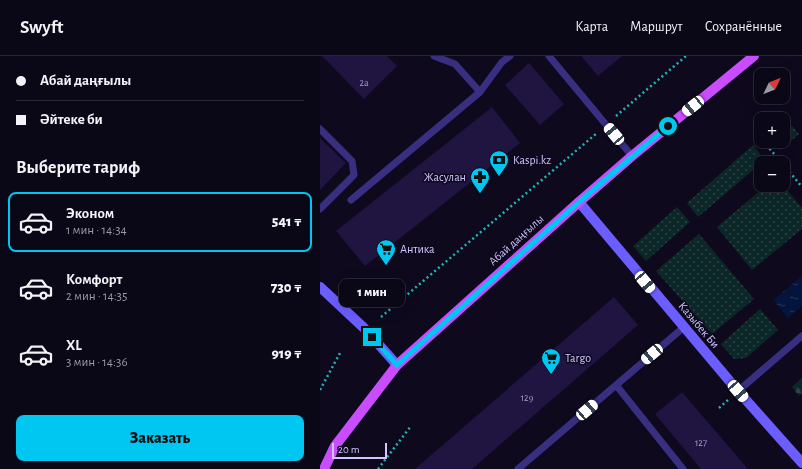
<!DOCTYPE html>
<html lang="ru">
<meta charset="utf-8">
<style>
:root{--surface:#0a0716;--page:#181523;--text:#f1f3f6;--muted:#9999a1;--line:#2a2835;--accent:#00c7f1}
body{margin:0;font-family:"Alegreya Sans",sans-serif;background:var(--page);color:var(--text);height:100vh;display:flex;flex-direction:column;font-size:15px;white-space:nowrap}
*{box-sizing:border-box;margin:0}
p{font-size:13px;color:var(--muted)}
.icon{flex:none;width:22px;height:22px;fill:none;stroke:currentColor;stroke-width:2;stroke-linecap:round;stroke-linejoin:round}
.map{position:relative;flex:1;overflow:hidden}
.panel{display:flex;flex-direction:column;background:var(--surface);width:320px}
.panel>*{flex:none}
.banner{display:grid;align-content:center;height:88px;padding:0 16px;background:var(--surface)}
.needle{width:26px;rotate:47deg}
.fabs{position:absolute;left:434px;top:12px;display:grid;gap:8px}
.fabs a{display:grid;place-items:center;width:36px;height:36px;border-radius:8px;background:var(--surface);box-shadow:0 4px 16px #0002,0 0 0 1px var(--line);font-size:20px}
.scale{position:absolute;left:12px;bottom:10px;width:55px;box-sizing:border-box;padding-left:4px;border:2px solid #d0c6ff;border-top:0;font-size:11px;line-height:14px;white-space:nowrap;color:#d0c6ff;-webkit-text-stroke:3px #0e091d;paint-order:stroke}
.end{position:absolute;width:18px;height:18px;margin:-9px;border:5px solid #00c7f1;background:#111;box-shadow:0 0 0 2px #111}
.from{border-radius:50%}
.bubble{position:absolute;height:28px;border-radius:8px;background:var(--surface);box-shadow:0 4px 16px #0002,0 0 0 1px var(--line);font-size:13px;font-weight:800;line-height:28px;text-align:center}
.car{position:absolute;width:12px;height:24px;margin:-12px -6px;border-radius:5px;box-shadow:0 0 3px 1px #0007;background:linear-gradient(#fff 24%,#345 0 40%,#fff 0 76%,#345 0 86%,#fff 0)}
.banner b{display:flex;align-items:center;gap:14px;height:38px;font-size:15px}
.banner b+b{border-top:1px solid var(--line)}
.banner i{width:10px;height:10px;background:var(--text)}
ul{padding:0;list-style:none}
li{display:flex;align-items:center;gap:12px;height:60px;margin:0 8px 6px;padding:0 8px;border:2px solid transparent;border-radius:8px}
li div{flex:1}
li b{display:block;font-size:15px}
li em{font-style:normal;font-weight:800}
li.on{border-color:var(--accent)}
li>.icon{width:36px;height:36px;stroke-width:1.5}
h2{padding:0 16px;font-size:18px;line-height:48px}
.cta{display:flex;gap:8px;margin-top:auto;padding:8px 16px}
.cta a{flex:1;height:46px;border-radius:8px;background:var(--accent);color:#111;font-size:16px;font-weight:800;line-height:46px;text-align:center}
header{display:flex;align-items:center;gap:24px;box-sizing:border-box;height:56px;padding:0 20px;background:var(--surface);border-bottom:1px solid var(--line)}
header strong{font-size:19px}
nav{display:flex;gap:22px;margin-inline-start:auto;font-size:14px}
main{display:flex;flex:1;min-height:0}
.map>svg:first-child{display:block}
.grass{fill:url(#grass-dots)}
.forest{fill:url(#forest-firs)}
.water{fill:url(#water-ripples)}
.building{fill:#201440}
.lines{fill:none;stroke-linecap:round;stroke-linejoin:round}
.path{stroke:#21b6b8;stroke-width:2.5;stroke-dasharray:2 3;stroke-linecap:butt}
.lane{stroke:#382f81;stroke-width:7}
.secondary{stroke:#6c5dff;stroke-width:10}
.primary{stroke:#c94dff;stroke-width:10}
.route{stroke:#00c7f1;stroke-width:5}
.labels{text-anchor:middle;stroke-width:3;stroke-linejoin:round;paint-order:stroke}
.number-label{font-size:10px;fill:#a49acf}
.poi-label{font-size:12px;fill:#d0c6ff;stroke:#0e091d;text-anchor:start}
.street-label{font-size:12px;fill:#d0c6ff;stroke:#0e091d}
</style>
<header>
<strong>Swyft</strong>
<nav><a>Карта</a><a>Маршрут</a><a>Сохранённые</a></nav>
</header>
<main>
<section class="panel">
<div class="banner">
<b><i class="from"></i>Абай даңғылы</b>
<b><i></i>Әйтеке би</b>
</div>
<h2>Выберите тариф</h2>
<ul>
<li class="on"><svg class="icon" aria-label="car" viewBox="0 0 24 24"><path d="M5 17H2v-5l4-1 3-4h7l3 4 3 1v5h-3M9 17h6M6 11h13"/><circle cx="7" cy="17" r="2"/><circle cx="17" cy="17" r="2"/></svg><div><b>Эконом</b><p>1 мин · 14:34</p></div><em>541 ₸</em></li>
<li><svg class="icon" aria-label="car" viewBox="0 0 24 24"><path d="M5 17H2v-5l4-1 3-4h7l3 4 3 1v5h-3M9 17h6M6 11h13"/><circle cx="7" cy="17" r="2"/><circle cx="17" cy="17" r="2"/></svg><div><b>Комфорт</b><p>2 мин · 14:35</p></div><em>730 ₸</em></li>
<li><svg class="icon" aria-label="car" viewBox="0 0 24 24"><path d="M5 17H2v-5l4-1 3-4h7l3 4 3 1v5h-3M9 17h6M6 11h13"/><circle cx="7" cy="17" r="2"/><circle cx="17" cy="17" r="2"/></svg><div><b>XL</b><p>3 мин · 14:36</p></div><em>919 ₸</em></li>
</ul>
<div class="cta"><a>Заказать</a></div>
</section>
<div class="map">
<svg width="482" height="413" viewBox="0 0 482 413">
<defs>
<pattern id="grass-dots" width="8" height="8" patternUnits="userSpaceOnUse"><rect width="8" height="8" fill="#0c2728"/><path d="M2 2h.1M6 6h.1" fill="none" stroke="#2e4548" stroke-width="1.8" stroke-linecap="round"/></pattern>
<pattern id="forest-firs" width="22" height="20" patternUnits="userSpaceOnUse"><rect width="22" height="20" fill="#0c2728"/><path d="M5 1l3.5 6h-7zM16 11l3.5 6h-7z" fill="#2e4548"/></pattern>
<pattern id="water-ripples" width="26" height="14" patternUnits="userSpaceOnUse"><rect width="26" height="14" fill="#04143c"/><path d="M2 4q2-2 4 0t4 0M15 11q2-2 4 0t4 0" fill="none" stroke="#283559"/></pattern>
</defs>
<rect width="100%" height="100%" fill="#0e091d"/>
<!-- grass -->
<path class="grass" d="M465,62L479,78L460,94L452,85H463V64Z
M433,89L445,104L378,161L367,147Z
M447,129H463L482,152V173L432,214L397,171Z
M357,151L370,166L326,205L313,190Z
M379,178L434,243L392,278L336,215Z
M440,253L458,274L426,302L414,303L401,288Z"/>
<!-- forest -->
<path class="forest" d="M482,322V338L479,340L472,331Z"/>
<!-- water -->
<path class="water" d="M482,220V250L468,262L453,244Z"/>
<!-- building -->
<path class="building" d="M2,0H67L77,10L44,43Z
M261,0H302L278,20Z
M209,7L244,48L220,69L185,29Z
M172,51L200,87L45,210L16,175Z
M0,82L26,107L0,134Z
M294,241L318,269L152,413H95Z
M362,336L428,413H381L335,358Z"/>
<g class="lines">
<!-- path -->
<path class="path" d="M296,60L366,0
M435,75L441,82
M443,85L462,107
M463,108L482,131
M61,261L277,77
M0,334L20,297
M399,352L408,344
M58,413L91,370"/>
<!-- lane -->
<path class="lane" d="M114,0L135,8L160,36
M229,0L312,100
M0,73L32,105L34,119L0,153
M31,144L160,36L182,6L190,0
M296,329L363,413
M418,335L482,280
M198,413L364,271"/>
<!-- secondary -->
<path class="secondary" d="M259,146L418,335L482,407
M0,231L44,272L77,309"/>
<!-- primary -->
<path class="primary" d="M4,413L15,390L77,309L259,146L312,100L434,0"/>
</g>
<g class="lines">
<!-- route -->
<path class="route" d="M52,281L77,309L259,146L348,70"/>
</g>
<!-- icons -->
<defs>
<symbol id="bank-pin" viewBox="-11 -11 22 30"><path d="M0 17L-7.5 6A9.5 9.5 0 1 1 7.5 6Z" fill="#00c7f1" stroke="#0e091d"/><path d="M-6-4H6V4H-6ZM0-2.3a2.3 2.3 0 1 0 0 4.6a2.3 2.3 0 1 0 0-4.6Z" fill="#111"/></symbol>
<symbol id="pharmacy-pin" viewBox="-11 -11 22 30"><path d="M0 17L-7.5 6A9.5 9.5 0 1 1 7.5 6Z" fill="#00c7f1" stroke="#0e091d"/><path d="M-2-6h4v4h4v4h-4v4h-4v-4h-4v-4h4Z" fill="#111"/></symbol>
<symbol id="supermarket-pin" viewBox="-11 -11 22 30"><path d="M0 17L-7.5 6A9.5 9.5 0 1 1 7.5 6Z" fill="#00c7f1" stroke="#0e091d"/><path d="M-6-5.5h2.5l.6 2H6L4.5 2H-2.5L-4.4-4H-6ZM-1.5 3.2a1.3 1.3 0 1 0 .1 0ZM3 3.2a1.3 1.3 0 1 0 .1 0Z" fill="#111"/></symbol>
</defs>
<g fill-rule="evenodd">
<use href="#bank-pin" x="168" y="93" width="22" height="30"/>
<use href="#pharmacy-pin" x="149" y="110" width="22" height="30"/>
<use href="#supermarket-pin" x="55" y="182" width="22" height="30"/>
<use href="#supermarket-pin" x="220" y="291" width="22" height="30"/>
</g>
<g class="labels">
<!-- number labels -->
<g class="number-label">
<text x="44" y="30">2а</text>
<text x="207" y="345">129</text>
<text x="381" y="390">127</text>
</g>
<!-- poi labels -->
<g class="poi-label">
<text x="193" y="108">Kaspi.kz</text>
<text x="146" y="125" text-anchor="end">Жасулан</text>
<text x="80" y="197">Антика</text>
<text x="245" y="306">Targo</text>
</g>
<!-- street labels -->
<g class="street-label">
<text transform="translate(196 184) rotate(-42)" y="4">Абай даңғылы</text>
<text transform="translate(379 269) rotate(50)" y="4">Казыбек Би</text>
</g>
</g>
</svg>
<div class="fabs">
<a><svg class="needle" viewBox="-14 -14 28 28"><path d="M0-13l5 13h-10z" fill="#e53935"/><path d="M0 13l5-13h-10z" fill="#9999a1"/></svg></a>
<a>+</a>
<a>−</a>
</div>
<div class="scale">20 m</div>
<i class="end from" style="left:348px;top:70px"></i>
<i class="end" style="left:52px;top:281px"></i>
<div class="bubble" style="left:19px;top:223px;width:66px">1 мин</div>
<i class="car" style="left:373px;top:50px;rotate:231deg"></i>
<i class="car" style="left:294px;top:78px;rotate:320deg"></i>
<i class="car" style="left:325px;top:226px;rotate:140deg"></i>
<i class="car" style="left:332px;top:298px;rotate:230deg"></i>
<i class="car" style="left:418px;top:335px;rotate:139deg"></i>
<i class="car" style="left:267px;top:354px;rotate:49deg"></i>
</div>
</main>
